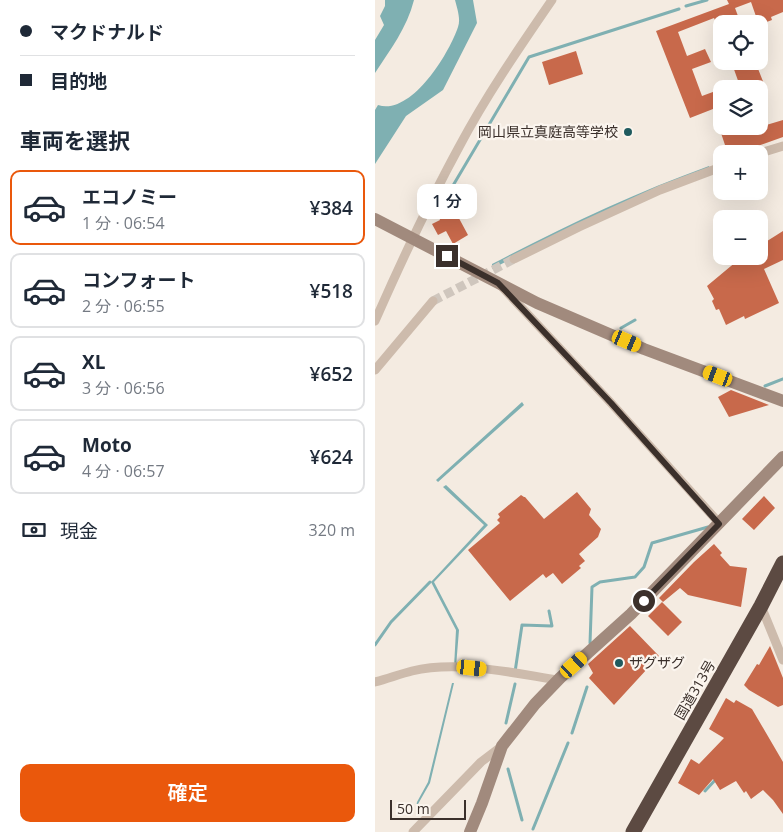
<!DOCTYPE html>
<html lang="ja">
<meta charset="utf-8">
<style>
:root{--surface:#fff;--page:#f6f6f7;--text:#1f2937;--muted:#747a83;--line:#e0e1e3;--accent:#ea580c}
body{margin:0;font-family:"Open Sans","Noto Sans JP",sans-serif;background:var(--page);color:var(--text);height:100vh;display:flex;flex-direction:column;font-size:19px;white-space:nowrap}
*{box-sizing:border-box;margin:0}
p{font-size:16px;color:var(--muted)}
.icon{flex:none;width:28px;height:28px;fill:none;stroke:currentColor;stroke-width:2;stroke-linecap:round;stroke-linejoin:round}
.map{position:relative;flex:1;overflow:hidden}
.sheet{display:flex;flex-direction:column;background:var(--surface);width:375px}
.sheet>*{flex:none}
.top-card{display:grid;align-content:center;height:110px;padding:0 20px;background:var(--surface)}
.fabs{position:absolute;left:338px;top:15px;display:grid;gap:10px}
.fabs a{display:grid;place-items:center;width:55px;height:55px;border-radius:10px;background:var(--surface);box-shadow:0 5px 20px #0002;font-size:25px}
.scale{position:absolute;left:15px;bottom:12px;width:76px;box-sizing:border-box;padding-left:5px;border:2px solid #3b302b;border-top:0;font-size:14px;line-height:18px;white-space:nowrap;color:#3b302b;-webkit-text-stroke:4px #fbf5ee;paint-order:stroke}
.end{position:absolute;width:22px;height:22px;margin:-11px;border:6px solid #3b302b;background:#fff;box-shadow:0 0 0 2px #fff}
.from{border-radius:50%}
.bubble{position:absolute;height:35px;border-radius:10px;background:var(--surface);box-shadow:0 5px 20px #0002;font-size:16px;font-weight:600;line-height:35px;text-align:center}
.car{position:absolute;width:15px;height:30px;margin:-15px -8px;border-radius:6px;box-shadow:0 0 4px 1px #0007;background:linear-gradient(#f5c518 24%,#345 0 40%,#f5c518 0 76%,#345 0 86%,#f5c518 0)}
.top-card b{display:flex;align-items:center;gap:18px;height:48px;font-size:19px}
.top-card b+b{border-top:1px solid var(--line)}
.top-card i{width:12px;height:12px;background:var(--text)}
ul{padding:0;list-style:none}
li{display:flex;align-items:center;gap:15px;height:75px;margin:0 10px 8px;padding:0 10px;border:2px solid var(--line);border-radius:10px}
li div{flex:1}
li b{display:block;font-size:19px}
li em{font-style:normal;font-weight:600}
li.on{border-color:var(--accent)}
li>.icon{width:45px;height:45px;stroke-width:1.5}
h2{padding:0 20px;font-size:22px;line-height:60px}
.pay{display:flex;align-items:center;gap:12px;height:55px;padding:0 20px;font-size:19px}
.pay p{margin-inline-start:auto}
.button{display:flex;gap:10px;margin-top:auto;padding:10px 20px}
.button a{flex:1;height:58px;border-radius:10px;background:var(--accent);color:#fff;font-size:20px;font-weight:600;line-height:58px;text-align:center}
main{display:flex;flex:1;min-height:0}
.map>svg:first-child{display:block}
.water{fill:#7fb0b2}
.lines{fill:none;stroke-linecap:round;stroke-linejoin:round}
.stream{stroke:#7fb0b2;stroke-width:3}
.building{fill:#c8694b}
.street-tunnel{stroke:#cfc6bd;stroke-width:9;stroke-dasharray:9 4.5;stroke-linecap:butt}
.street{stroke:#cdbbac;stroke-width:9}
.secondary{stroke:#a18a7d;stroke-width:12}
.highway{stroke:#5c4a42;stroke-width:15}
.route{stroke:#3b302b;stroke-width:6}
.poi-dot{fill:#1f5a5e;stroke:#fbf5ee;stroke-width:2}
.labels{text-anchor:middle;stroke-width:4.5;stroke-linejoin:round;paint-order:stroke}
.poi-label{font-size:14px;fill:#3b302b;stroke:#fbf5ee;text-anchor:end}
.street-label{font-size:14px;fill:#3b302b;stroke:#fbf5ee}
</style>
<main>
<section class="sheet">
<div class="top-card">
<b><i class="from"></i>マクドナルド</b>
<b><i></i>目的地</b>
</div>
<h2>車両を選択</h2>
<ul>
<li class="on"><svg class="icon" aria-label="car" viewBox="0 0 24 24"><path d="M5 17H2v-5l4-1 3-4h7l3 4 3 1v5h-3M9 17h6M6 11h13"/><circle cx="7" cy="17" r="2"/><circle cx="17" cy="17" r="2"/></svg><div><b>エコノミー</b><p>1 分 · 06:54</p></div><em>¥384</em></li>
<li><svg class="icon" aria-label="car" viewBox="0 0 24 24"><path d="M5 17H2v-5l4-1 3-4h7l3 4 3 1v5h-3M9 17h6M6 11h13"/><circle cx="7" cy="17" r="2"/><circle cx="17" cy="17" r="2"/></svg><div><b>コンフォート</b><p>2 分 · 06:55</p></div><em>¥518</em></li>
<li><svg class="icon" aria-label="car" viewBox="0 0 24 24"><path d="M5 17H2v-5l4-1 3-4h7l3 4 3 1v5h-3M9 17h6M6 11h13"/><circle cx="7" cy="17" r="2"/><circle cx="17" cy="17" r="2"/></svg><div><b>XL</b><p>3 分 · 06:56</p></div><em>¥652</em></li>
<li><svg class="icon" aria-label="car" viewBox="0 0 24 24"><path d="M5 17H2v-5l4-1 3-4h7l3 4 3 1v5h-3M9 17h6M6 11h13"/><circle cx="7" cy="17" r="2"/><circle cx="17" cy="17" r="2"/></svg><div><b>Moto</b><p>4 分 · 06:57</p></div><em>¥624</em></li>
</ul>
<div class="pay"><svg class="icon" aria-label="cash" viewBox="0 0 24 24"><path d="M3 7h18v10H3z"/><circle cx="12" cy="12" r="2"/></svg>現金<p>320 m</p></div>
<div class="button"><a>確定</a></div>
</section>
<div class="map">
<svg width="408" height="832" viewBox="0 0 408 832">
<rect width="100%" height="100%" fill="#f4ebe1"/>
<!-- water -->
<path class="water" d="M10,0H39C32,28 15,50 0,73V40L9,25L5,16L10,6Z
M80,0H98L102,23L68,90L31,116L0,164V110L3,105C36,116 74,54 83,27C86,19 82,8 80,0Z
M334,166L335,169L191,230L117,269V264C188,227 259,193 334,166Z
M147,402L149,405L63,482L61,480Z
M71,485L113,525L59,582L84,630L81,667H79L81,630L56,582L109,525L68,487Z
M77,683H79L55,783L43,804V808H41L42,802L53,782Z"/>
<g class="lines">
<!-- stream -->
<path class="stream" d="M311,6L332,0
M74,198L73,194L154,57L304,9
M246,328L260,320
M390,386L408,379
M215,643L217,587L225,582L260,577L269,567L277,543L333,527
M0,645L16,622L55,582
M140,672L147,625L177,626L174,611
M131,723L140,684
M197,733L212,687
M133,769L147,820
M330,791L342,778
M158,829L193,743"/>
</g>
<!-- building -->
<path class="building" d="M352,0H408V12L396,17L397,20L384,25L376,2L360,8L366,24H342L339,18L303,32L312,56L330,49L336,62L317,69L327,96L346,89V126H388L408,120V137L360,154H353L338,109L315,118L281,31L354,4Z
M201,51L208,74L174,85L167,62Z
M356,61H380L391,89H366Z
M79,209L93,235L78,244L71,231L63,235L57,224L65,220L64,217Z
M408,231V260L389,269L404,303L370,319L369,316L351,325L344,309L341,310L337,301L339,299L332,286L368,256H384V246Z
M356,390L394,405L354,417L343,397Z
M202,492L216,509L214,515L226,529L223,537L204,554L210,561L204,566L206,568L187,584L178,573L171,578L168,574L135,601L93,550L125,523L122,520L125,517L123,514L146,495L149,497H150L169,519Z
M389,496L400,508L379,530L367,519Z
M339,544L347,553L345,555L355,566L372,568L366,607L313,595L305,588L288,602L284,598L319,562Z
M287,602L307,622L293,636L273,616Z
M255,626L284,656L239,705L214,678L218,673L213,664Z
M395,646L408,678V705L403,707L374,690L369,685L382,664L384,665Z
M351,698L359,703L361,700L377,709L408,762V814L398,800L388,790L376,799L371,791L369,793L361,781L345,790L338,779L324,795L303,783L316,759L324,764L349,738L334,729Z"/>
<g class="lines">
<!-- street-tunnel -->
<path class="street-tunnel" d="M58,301L139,259"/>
<!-- street -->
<path class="street" d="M382,154L408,146
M139,259L204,227L285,190L346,167
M128,288L236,403L345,524
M0,321C26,262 53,204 84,147C111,96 144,48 177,0
M0,370L58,301
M386,606L408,660
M0,682C12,679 25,674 37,671C82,660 138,673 183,680
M38,832L106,762L127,746"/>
<!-- secondary -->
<path class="secondary" d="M0,219L162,303L269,349L408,401
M95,832L107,803L127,746L160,704L185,678L256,614L408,457"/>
<!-- highway -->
<path class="highway" d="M258,832L386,606L408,563"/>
</g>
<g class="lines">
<!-- route -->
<path class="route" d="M72,256L123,283L236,403L344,524L269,601"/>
</g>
<!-- markers -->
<g class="poi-dot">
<circle cx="253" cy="132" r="5"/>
<circle cx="244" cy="663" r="5"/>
</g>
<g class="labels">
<!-- poi labels -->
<g class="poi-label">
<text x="243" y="137">岡山県立真庭高等学校</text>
<text x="254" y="668" text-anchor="start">ザグザグ</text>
</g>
<!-- street labels -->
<g class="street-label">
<text transform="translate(320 690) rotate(-60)" y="5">国道313号</text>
</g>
</g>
</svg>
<div class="fabs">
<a><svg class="icon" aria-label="locate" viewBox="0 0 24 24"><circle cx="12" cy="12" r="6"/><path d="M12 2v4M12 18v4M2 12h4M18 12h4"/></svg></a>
<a><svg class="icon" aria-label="layers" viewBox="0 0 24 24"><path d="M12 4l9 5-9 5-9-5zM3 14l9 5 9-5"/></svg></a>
<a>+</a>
<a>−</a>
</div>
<div class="scale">50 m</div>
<i class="end from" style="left:269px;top:601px"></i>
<i class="end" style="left:72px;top:256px"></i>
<div class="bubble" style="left:42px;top:184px;width:60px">1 分</div>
<i class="car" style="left:252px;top:341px;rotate:113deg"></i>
<i class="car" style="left:343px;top:376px;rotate:291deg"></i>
<i class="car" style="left:199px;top:665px;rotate:48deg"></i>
<i class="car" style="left:97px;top:668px;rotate:96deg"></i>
</div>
</main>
